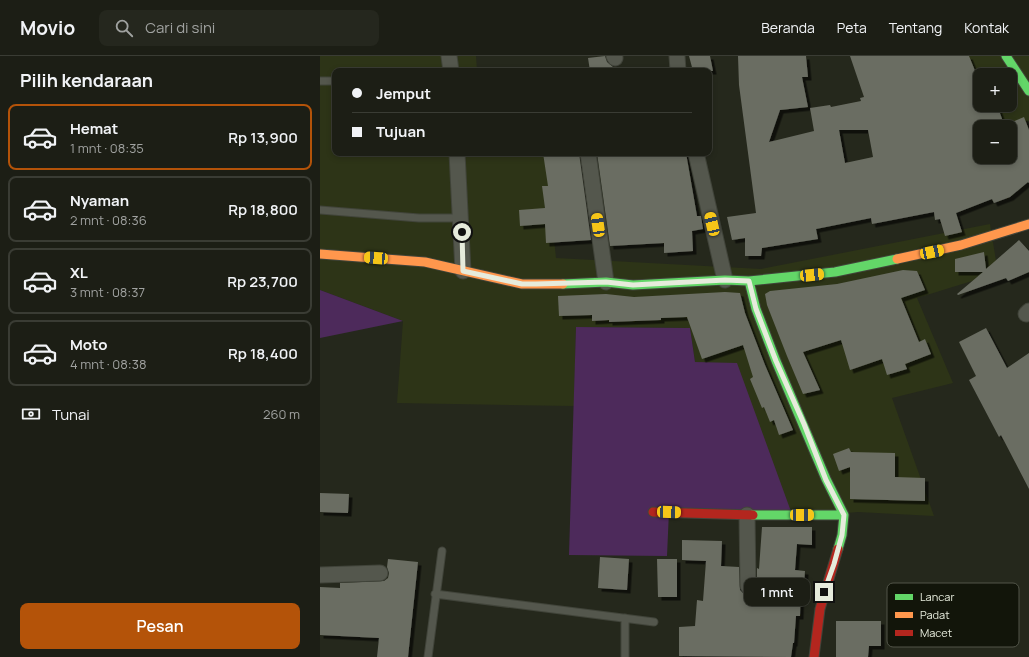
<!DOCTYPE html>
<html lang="id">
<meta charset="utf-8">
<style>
:root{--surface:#1c1e15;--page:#25271e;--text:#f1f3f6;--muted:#a0a2a0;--line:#3a3c34;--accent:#b45309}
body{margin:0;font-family:Manrope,sans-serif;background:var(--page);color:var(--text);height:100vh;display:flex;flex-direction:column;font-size:15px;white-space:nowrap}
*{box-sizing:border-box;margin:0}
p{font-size:13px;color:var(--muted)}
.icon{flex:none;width:22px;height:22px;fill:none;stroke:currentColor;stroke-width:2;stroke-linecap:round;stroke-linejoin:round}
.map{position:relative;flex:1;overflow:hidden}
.drawer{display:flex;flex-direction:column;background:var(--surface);width:320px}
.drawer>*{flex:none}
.hud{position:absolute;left:12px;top:12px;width:380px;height:88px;border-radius:8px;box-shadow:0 2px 6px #0003,0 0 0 1px var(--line);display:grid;align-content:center;height:88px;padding:0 20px;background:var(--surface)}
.controls{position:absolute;left:653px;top:12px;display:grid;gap:8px}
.controls a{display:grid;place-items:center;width:44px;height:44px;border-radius:8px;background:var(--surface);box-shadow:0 2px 6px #0003,0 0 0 1px var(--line);font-size:20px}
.end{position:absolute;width:18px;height:18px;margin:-9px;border:5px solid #e6ebdc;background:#111;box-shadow:0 0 0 2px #111}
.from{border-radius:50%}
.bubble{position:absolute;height:28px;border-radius:8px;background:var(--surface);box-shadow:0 2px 6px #0003,0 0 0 1px var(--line);font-size:13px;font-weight:600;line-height:28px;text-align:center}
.car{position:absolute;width:12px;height:24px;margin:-12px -6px;border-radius:5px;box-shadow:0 0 3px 1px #0007;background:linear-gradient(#f5c518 24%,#345 0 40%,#f5c518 0 76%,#345 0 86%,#f5c518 0)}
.hud b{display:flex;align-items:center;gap:14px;height:38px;font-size:15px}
.hud b+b{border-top:1px solid var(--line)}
.hud i{width:10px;height:10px;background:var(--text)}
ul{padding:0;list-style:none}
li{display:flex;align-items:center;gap:12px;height:66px;margin:0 8px 6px;padding:0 12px;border:2px solid var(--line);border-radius:8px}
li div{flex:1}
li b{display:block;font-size:15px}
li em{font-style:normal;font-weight:600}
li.current{border-color:var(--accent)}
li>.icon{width:36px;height:36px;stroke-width:1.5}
h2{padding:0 20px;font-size:18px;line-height:48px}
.pay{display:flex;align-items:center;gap:10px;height:44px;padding:0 20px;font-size:15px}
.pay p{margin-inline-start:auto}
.action{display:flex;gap:8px;margin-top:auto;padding:8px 20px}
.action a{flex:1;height:46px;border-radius:8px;background:var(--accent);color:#fff;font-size:16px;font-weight:600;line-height:46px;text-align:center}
header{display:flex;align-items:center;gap:24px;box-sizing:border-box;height:56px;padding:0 20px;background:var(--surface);border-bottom:1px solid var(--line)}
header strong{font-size:19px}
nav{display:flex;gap:22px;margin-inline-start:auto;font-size:14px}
.search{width:280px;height:36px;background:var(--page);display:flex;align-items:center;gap:10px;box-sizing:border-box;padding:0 14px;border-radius:8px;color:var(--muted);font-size:15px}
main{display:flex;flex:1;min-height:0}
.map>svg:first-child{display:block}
.built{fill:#2d3417;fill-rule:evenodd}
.green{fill:#4d2a5b}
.building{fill:#6a6d62;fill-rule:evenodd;filter:url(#shadow)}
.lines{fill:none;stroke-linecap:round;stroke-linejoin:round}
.lane-casing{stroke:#41443a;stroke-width:9}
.street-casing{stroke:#41443a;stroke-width:17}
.fast-casing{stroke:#41443a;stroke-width:11}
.slow-casing{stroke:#41443a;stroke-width:11}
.jam-casing{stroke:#41443a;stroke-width:11}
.lane{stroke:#54574d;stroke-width:7}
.street{stroke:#54574d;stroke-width:15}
.fast{stroke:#63d668;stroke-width:9}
.slow{stroke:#ff974d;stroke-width:9}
.jam{stroke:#b3261e;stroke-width:9}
.route{stroke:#e6ebdc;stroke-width:5}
.key{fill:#12150a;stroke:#525549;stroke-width:1}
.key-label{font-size:11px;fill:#e6ebdc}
</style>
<header>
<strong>Movio</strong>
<div class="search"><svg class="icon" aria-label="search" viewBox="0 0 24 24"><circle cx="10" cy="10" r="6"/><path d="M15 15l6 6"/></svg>Cari di sini</div>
<nav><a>Beranda</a><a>Peta</a><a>Tentang</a><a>Kontak</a></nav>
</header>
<main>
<section class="drawer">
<h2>Pilih kendaraan</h2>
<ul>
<li class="current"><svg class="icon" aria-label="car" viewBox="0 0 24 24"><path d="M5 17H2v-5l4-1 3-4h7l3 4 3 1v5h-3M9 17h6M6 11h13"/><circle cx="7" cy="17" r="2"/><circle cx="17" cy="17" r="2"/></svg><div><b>Hemat</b><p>1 mnt · 08:35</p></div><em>Rp 13,900</em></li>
<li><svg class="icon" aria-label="car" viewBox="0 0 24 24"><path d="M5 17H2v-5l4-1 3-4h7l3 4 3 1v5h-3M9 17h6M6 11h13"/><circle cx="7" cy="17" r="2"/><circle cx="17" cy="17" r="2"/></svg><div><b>Nyaman</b><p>2 mnt · 08:36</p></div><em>Rp 18,800</em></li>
<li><svg class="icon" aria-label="car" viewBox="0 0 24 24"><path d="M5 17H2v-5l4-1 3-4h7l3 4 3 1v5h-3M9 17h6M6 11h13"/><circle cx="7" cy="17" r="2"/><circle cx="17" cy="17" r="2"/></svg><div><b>XL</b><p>3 mnt · 08:37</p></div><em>Rp 23,700</em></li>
<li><svg class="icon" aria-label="car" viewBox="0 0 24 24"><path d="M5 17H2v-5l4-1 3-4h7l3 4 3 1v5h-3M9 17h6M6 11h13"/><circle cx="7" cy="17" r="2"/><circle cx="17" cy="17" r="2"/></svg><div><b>Moto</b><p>4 mnt · 08:38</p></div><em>Rp 18,400</em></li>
</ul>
<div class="pay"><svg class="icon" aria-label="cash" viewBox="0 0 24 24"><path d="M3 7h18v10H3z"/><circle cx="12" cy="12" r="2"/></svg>Tunai<p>260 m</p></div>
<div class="action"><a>Pesan</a></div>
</section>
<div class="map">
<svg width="709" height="601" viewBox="0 0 709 601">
<defs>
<filter id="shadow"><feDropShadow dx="3.5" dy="3.5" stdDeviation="0" flood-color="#0009"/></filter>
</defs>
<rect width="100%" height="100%" fill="#25281c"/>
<!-- built -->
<path class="built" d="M0,0H156L157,15H15V97H225L236,202L441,213L670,168L678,217L597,242L633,327L572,342L614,460L538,456L473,461L375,306L370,272L256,271L254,350L77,347L83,265L0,234Z
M627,0H709V65L690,71H660ZM660,19H690V49H660Z"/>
<!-- green -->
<path class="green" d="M0,234L83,265L0,282Z
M256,271L370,272L375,306L417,307L473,461L349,455L347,500L249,499Z"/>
<!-- building -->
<path class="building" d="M285,0L287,6L293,11L294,15H270L268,2Z
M369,0H390L393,15H373Z
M418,0H486L488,21H482L488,51L460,54L449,86L494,75L490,52L510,49L511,51L541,45L540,42L544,41L530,0H649L660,27V49H677L685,71H660V101H698L690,82V67L704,61L709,74V127L708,126L690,141L674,147L672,143L636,157L642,176L638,177L625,180L620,163L615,164L614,156L552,168L551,162L496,173L498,183L442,192L441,200H425V182L412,184L407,161L436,157L419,29ZM519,74H548L553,101L525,107Z
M223,97H259L271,184L226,187L225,168L200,170L199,154L225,152L222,130H228Z
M277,97H366L377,160H381L383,173L372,175L373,195L344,197V187L290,190Z
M699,184L709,195V216L688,225L686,222L638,239L637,238L663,216H635V203L664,196L666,213Z
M583,214L597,215L605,234L581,242L599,286L605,283L611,298L585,308L587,313L567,319L562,303L530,314L521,284L483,296L500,334L483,338L467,300L447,249L445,238L450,235L517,228Z
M405,236L420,237L425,257L445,309L473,374L459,379L454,364L450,366L444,351L442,352L430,323L433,321L423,289L382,303L367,261L341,262V264L289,266V264L272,265V259L239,260L238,240L286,238L314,241Z
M666,272L687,312L709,297V433L681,379L679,381L649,324L656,320L639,286Z
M529,392L531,396L575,397V421L605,422V445L530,443V411L519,415L513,398Z
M0,437L29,438L28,457L0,456Z
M442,471H492V489L477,488L475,514L485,515L484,528H481L480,560H476L474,587H473L471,601L359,600V571L375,570L377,544L383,545L386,505L362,504V484L402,485L401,510L419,511L420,534L424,538L429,539L433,537L436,534L437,530V512L439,513Z
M280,501L309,503L307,534L278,532Z
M68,503L98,506L88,601H57L59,582L0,579V531L20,532V527L64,525L68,522L69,517L67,511Z
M337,503H357V541H338Z
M516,565H561V590H549L548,601H516Z"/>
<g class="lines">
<defs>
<path id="lane" d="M0,25H15
M0,154L99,162H141
M115,538L334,566
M108,601L122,495
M305,601V562"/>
<path id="street" d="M129,0L131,15
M294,0L295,2
M357,0L358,15
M137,97L143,215
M268,97L286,226
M376,97L405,224
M706,258L709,255
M427,459L428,530
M0,519L60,517"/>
<path id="fast" d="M686,0L709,35
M429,225L436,253L456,305L506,423L524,459L522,479L518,493
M243,228L286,226L313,229L405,224L429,225L515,216L577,203
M433,459H524"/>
<path id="slow" d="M0,198L105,206L202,228H243
M577,203L641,189L709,168"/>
<path id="jam" d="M333,456L433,459
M494,601L500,553L518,493"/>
</defs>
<!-- lane casing -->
<use href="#lane" class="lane-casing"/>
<!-- street casing -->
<use href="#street" class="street-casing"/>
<!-- fast casing -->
<use href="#fast" class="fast-casing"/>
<!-- slow casing -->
<use href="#slow" class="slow-casing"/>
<!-- jam casing -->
<use href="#jam" class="jam-casing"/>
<!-- lane -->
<use href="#lane" class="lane"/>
<!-- street -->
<use href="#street" class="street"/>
<!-- fast -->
<use href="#fast" class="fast"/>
<!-- slow -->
<use href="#slow" class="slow"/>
<!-- jam -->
<use href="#jam" class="jam"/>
</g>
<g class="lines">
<!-- route -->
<path class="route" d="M142,176L143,215L202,228H216L286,226L313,229L405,224L429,225L436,253L456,305L484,368L506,424L524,459L522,479L514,508L504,536"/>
</g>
<!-- legend -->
<rect x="567" y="527" width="132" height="64" rx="6" class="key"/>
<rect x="575" y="538" width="18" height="6" fill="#63d668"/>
<rect x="575" y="556" width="18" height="6" fill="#ff974d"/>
<rect x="575" y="574" width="18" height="6" fill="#b3261e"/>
<g class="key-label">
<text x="600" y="545">Lancar</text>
<text x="600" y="563">Padat</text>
<text x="600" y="581">Macet</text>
</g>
</svg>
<div class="controls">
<a>+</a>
<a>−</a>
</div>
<i class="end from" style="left:142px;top:176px"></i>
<i class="end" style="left:504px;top:536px"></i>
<div class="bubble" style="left:424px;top:522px;width:66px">1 mnt</div>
<i class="car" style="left:392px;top:168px;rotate:347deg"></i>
<i class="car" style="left:278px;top:169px;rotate:352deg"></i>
<i class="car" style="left:612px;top:196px;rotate:78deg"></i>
<i class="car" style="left:56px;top:202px;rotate:274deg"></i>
<i class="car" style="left:492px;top:219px;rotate:84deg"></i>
<i class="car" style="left:349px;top:456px;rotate:92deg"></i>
<i class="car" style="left:482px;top:459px;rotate:90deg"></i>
<div class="hud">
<b><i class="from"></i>Jemput</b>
<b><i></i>Tujuan</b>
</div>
</div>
</main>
